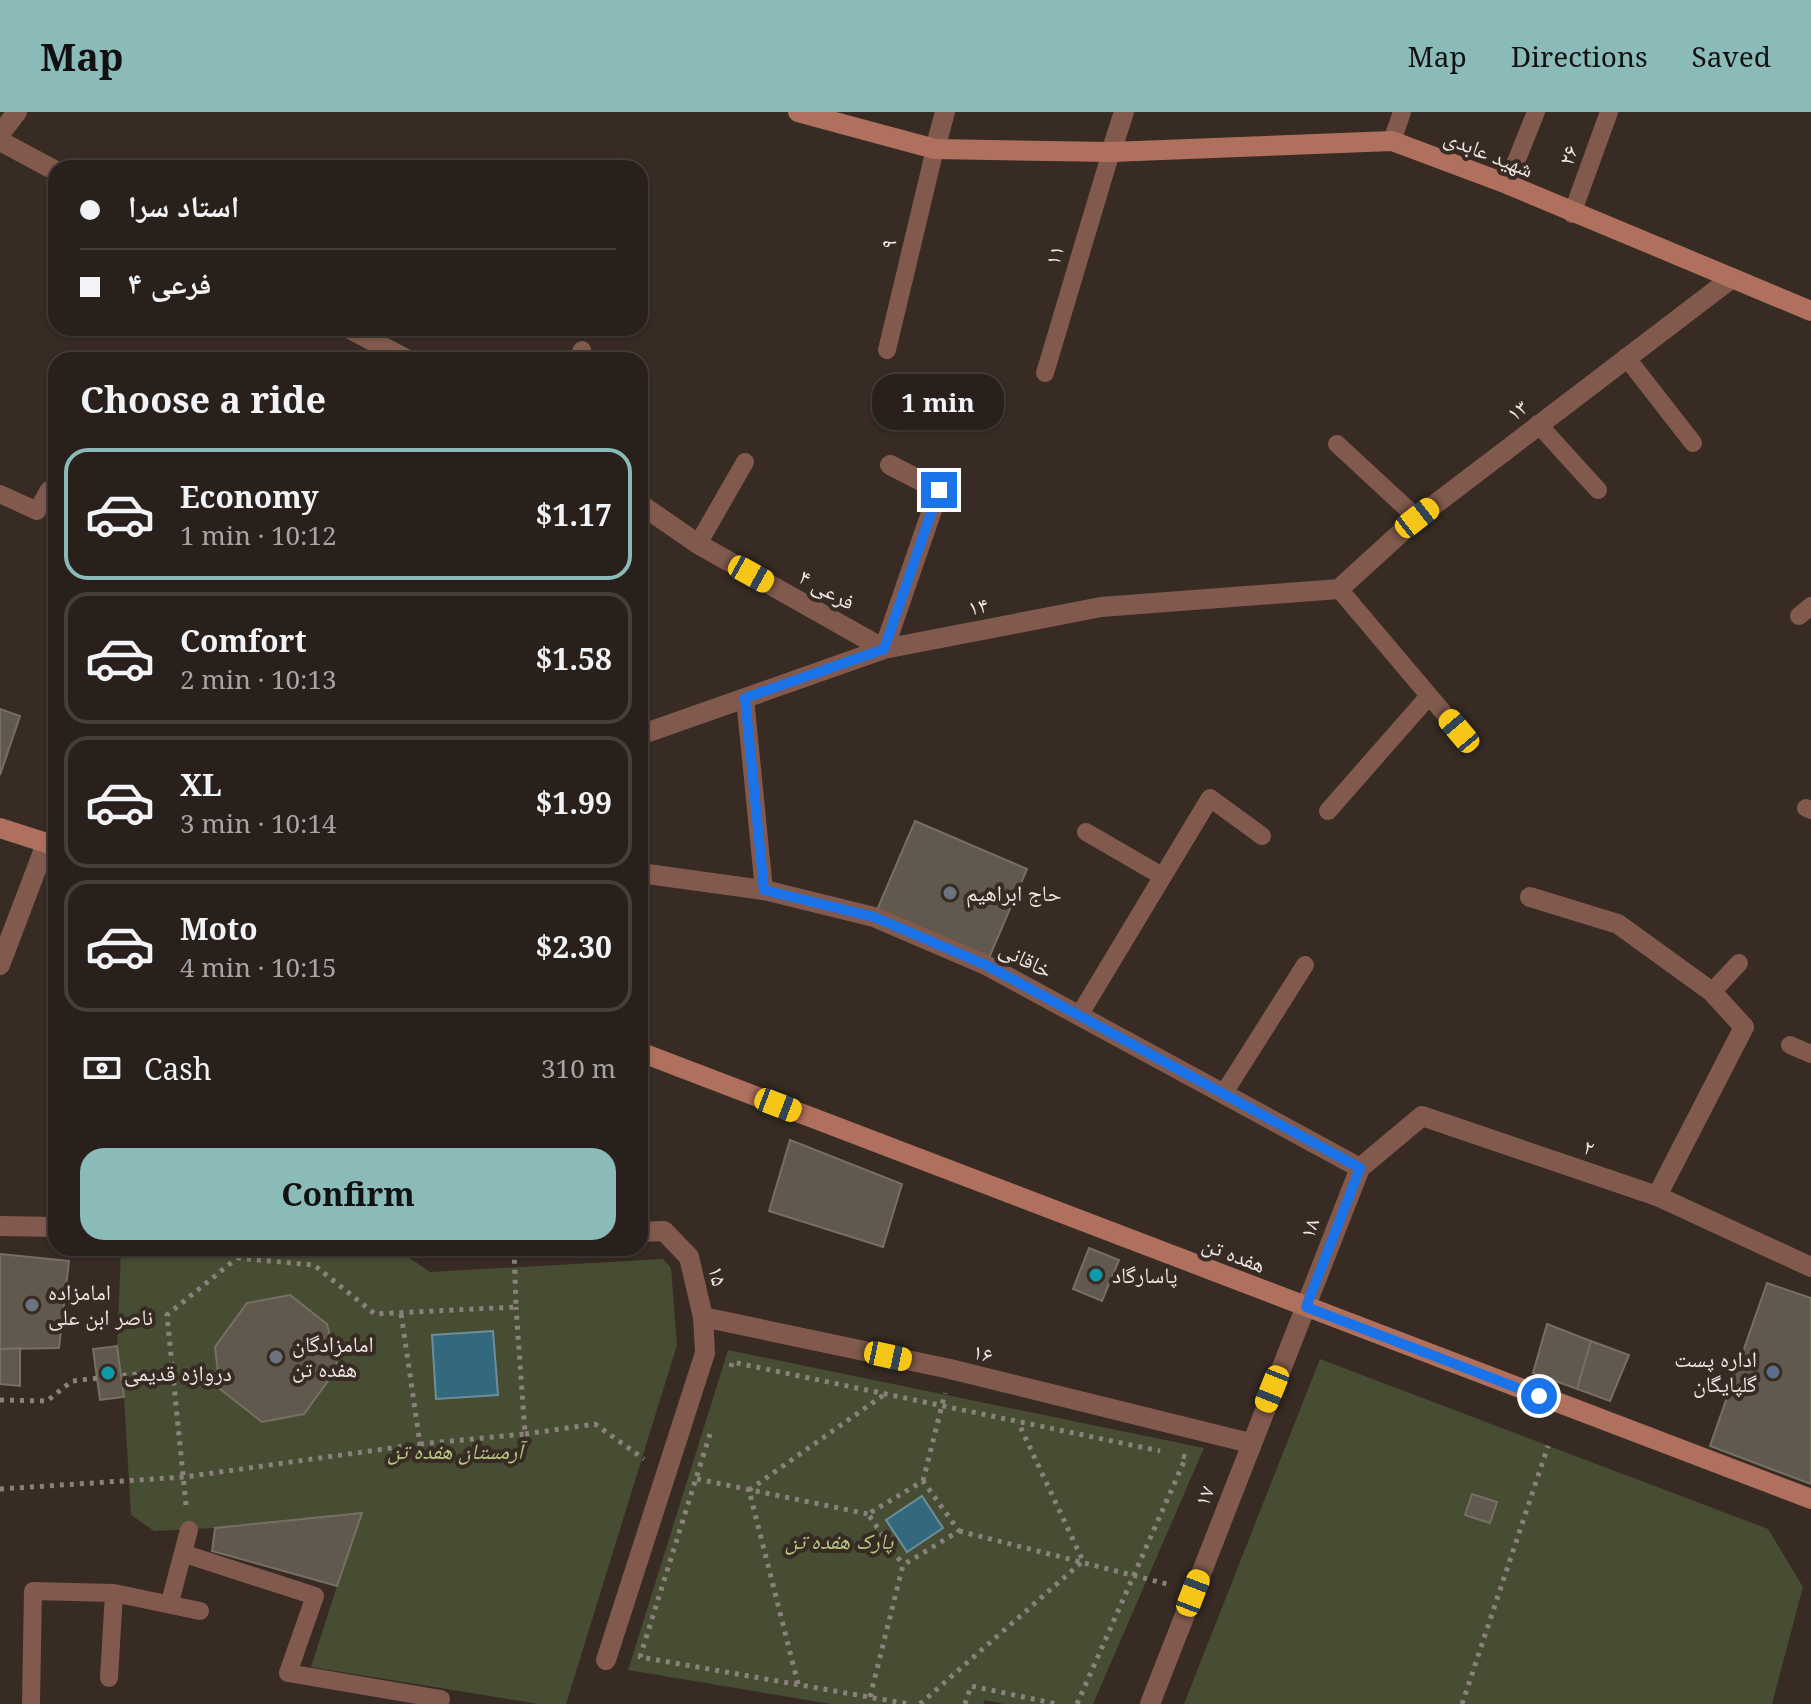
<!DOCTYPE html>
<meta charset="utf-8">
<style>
:root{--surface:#29201b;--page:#352d28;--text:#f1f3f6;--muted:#a5a3a3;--line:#453e3a;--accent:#8bbbb9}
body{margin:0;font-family:"Noto Serif","Noto Naskh Arabic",serif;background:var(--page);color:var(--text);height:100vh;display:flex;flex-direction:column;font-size:30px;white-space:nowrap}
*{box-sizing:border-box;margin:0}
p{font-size:26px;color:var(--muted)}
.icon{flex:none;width:44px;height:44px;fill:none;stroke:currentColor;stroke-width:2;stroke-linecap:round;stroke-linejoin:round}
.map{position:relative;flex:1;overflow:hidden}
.drawer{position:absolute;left:48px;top:240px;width:600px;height:904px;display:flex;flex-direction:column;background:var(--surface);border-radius:24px;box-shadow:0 2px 6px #0004,0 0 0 2px var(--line)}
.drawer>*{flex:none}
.guide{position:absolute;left:48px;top:48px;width:600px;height:176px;border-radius:24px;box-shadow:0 2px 6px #0004,0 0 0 2px var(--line);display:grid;align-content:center;height:176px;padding:0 32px;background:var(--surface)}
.end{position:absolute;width:36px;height:36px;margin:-18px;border:10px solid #1a73e8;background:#fff;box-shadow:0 0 0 4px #fff}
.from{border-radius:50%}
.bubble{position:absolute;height:56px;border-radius:24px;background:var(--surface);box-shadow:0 2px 6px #0004,0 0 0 2px var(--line);font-size:26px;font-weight:700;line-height:56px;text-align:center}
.car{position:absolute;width:24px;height:48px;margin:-24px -12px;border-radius:10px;box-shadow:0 0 6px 2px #0007;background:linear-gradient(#f5c518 24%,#345 0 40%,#f5c518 0 76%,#345 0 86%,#f5c518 0)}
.guide b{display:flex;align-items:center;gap:28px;height:76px;font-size:30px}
.guide b+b{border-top:2px solid var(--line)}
.guide i{width:20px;height:20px;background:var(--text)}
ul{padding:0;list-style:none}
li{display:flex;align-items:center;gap:24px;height:132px;margin:0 16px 12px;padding:0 16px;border:4px solid var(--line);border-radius:24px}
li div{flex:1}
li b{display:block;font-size:30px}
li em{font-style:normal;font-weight:700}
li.on{border-color:var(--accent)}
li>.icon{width:72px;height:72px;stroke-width:1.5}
h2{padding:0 32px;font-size:36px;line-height:96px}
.pay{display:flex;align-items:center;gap:20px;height:88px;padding:0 32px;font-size:30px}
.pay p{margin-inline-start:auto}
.primary-button{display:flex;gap:16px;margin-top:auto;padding:16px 32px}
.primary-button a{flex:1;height:92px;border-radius:24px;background:var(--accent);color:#111;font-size:32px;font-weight:700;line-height:92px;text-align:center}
header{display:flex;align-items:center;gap:48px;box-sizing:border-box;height:112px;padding:0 40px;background:var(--accent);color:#111}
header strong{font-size:38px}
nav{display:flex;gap:44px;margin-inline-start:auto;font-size:28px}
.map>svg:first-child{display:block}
.green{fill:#474d33}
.water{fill:#34687c;stroke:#6c8e9b;stroke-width:2}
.building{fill:#61594d;stroke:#786f63;stroke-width:2}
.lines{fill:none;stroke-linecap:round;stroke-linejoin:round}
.path{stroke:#8b817c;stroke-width:5;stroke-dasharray:4 6;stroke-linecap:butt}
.lane{stroke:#815a4d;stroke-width:18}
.street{stroke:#815a4d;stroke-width:20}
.secondary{stroke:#af715d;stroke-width:20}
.route{stroke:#1a73e8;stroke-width:10}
.worship-dot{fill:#6b7280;stroke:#372b24;stroke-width:3}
.culture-dot{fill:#0f9aa8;stroke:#372b24;stroke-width:3}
.service-dot{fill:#5c6f8a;stroke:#372b24;stroke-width:3}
.labels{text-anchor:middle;stroke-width:8;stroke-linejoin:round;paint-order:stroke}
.street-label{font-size:22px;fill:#eee6e2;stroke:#372b24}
.poi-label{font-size:22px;fill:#eee6e2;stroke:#372b24;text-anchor:start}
.park-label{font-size:22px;font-style:italic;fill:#b9c882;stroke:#372b24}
</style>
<header>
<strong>Map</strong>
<nav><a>Map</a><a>Directions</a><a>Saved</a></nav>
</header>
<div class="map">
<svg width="1811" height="1592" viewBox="0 0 1811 1592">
<rect width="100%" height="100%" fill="#372b24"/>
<!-- green -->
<path class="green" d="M149,1136H395L430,1160L663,1147L671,1156L677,1233L566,1592H539L311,1555L337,1474L212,1439L214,1416L154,1419L131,1403L124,1285L117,1234L121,1139Z
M728,1238L1204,1336L1093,1592H1004L985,1588L983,1592H831L628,1558Z
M1320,1247L1768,1417L1803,1475L1772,1592H1184Z"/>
<!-- water -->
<path class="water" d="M493,1219L498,1283L436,1287L432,1223Z
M922,1384L943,1416L907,1440L886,1408Z"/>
<!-- building -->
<path class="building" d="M0,597L20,604L0,663Z
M915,709L1027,757L986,853L874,805Z
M790,1028L902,1072L883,1135L769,1099Z
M1089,1136L1119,1148L1102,1189L1073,1177Z
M0,1142L69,1149L59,1236L0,1237Z
M1767,1171L1811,1186V1372L1710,1334Z
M290,1183L327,1212L338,1255L304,1302L262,1310L220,1277L215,1235L247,1191Z
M1547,1212L1591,1229L1577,1277L1533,1261Z
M1591,1229L1629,1243L1610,1289L1577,1277Z
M117,1234L124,1285L100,1288L93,1237Z
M20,1236V1274L0,1272V1237Z
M1472,1382L1497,1390L1490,1411L1465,1403Z
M362,1401L337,1474L212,1439L215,1416Z"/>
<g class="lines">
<!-- path -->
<path class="path" d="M237,1146L314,1153L375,1202L516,1195L514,1136
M731,1255L732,1250L1160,1339
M0,1288L47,1289L72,1269L173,1258
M525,1322L595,1312L644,1347
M710,1322L640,1545L909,1592
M420,1332L525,1322L516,1195
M697,1367L868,1402
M923,1369L945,1281
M0,1377L184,1365L420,1332L401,1201
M186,1393L167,1203L237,1146L238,1136
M959,1419L1171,1473
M798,1572L749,1378L885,1282
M870,1585L903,1453L959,1419L923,1369L868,1402L903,1453
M920,1592L1083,1449L1018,1310
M965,1592L971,1574L1057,1592
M1077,1592L1186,1345L1182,1344
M1462,1592L1548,1334"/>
<!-- lane -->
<path class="lane" d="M1392,29L1402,0
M1507,72L1536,0
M1572,102L1609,0
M887,238L935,37
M1626,245L1693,331
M577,248L582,238
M1045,261L1111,40
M1538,312L1598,378
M1337,332L1417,406
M0,382L37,399L49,378L56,381
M698,432L745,350
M1339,477L1459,619
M1799,504L1811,494
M745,586L764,778
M1806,696L1811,698
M1328,699L1429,584
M1086,720L1162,764
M1712,880L1739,851
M1080,902L1210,686L1262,724
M1790,933L1811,942
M1224,981L1305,853
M185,1442L315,1484L288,1561L441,1587
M170,1490L189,1418
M109,1566L114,1481
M31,1592L33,1479L114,1481L200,1499"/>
<!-- street -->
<path class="street" d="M0,22L17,0
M0,29L56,59
M935,37L945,0
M1111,40L1124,0
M348,216L408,248
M640,392L698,432L884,537L939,378L890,353
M640,623L884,537L1101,495L1339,477L1417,406L1732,166
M640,761L764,778L874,805L986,853L1360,1056
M1530,785L1618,812L1712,880L1744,915L1657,1084
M0,853L46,732
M0,1114L56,1115
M703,1205L950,1257L1250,1331
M606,1548L705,1241L703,1205L689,1145L664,1119L640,1120
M1150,1592L1360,1056L1422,1004L1657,1084L1811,1155"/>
<!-- secondary -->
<path class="secondary" d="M798,0L935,37L1111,40L1392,29L1507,72L1811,199
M0,716L56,734
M640,940L1811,1387"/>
</g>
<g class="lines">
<!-- route -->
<path class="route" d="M939,378L884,537L745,586L764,778L874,805L986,853L1360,1056L1306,1195L1539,1284"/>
</g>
<!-- markers -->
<g class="worship-dot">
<circle cx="950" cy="781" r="8"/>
<circle cx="32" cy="1193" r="8"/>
<circle cx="276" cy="1245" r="8"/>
</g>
<g class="culture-dot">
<circle cx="1096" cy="1163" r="8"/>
<circle cx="108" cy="1261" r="8"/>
</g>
<circle class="service-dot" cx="1773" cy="1260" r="8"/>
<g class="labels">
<!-- street labels -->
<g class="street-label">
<text transform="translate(1489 41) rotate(22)" y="8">شهید عابدی</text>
<text transform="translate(1568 43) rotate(-70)" y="8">۲۶</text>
<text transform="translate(888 132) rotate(-77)" y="8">۹</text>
<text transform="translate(1054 143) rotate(-74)" y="8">۱۱</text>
<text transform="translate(1517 298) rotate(-38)" y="8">۱۳</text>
<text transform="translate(827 477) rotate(29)" y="8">فرعی ۴</text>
<text transform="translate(978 494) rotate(-11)" y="8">۱۴</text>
<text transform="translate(1026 847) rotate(27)" y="8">خاقانی</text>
<text transform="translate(1589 1035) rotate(19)" y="8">۲</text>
<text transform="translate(1309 1116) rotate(-70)" y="8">۱۸</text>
<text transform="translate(1234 1142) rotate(21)" y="8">هفده تن</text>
<text transform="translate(718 1164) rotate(77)" y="8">۱۵</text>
<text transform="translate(983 1241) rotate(14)" y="8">۱۶</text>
<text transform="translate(1204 1384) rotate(-69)" y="8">۱۷</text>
</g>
<!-- poi labels -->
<g class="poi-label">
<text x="966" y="789">حاج ابراهیم</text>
<text x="1112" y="1171">پاسارگاد</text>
<text x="48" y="1188">امامزاده<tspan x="48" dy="25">ناصر ابن علی</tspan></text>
<text x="292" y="1240">امامزادگان<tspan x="292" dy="25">هفده تن</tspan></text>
<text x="1757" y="1255" text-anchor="end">اداره پست<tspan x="1757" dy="25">گلپایگان</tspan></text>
<text x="124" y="1269">دروازه قدیمی</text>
</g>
<!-- park labels -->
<g class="park-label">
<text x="455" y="1347">آرمستان هفده تن</text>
<text x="839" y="1437">پارک هفده تن</text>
</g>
</g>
</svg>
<i class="end from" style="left:1539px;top:1284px"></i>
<i class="end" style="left:939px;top:378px"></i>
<div class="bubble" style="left:872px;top:262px;width:132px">1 min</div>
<i class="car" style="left:1417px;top:406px;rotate:52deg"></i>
<i class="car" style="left:751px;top:462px;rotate:119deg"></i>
<i class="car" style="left:1459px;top:619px;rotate:320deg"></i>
<i class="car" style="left:778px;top:993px;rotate:111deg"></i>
<i class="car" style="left:888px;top:1244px;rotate:102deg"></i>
<i class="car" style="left:1272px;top:1277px;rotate:202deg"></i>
<i class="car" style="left:1193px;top:1481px;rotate:21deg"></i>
<div class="guide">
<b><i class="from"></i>استاد سرا</b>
<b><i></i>فرعی ۴</b>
</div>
<section class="drawer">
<h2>Choose a ride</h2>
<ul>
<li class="on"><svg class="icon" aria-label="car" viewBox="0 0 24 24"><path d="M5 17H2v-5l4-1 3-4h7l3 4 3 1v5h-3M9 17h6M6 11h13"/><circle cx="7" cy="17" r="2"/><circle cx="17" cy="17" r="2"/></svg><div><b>Economy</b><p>1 min · 10:12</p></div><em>$1.17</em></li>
<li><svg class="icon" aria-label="car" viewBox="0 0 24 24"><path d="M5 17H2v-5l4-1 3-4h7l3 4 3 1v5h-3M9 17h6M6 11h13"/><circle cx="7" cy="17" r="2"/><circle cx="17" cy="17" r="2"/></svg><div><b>Comfort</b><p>2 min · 10:13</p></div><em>$1.58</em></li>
<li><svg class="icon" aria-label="car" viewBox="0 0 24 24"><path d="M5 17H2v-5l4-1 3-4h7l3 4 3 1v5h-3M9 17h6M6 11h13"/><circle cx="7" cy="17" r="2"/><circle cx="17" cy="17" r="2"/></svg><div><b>XL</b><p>3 min · 10:14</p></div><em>$1.99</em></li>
<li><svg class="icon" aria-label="car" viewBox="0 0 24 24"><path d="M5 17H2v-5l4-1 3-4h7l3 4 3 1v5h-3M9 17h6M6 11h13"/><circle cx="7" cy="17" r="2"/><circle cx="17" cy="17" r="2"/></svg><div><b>Moto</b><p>4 min · 10:15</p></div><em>$2.30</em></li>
</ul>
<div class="pay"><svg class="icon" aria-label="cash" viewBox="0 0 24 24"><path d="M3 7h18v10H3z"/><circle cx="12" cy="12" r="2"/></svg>Cash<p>310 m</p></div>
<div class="primary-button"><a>Confirm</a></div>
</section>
</div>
